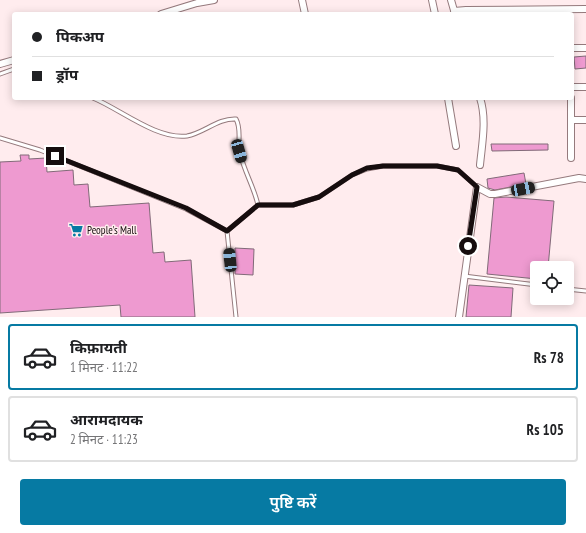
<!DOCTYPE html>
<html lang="hi">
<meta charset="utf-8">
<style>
:root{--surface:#fff;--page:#f2f2f2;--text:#202124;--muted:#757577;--line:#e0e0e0;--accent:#067aa3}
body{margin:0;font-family:"PT Sans Narrow","Noto Sans Devanagari",sans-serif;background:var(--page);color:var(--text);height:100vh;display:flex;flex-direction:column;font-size:15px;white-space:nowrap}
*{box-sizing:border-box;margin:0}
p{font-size:13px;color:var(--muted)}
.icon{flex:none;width:22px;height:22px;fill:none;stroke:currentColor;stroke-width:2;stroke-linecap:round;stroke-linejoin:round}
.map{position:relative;height:317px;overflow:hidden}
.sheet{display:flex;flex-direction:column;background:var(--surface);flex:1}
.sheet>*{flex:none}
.hud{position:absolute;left:12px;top:12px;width:562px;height:88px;border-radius:4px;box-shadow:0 2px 10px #0003;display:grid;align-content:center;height:88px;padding:0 20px;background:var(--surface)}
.fabs{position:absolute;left:530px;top:261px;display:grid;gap:8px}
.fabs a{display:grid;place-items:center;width:44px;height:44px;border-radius:4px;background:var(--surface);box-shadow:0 2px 10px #0003;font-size:20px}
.end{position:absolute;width:18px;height:18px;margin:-9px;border:5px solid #160d0e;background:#fff;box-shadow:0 0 0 2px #fff}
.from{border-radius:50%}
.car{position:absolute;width:12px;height:24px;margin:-12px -6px;border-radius:5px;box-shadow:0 0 3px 1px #0007;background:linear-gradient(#222 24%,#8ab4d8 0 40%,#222 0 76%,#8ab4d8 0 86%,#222 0)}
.hud b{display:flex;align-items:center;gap:14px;height:38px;font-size:15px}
.hud b+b{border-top:1px solid var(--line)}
.hud i{width:10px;height:10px;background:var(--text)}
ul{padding:7px 0 0;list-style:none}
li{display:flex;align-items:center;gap:12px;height:66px;margin:0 8px 6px;padding:0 12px;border:2px solid var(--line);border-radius:4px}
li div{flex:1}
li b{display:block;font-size:15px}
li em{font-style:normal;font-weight:600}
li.selected{border-color:var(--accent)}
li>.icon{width:36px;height:36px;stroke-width:1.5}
.action{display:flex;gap:8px;margin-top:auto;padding:8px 20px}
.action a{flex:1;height:46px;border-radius:4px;background:var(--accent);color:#fff;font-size:16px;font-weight:600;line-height:46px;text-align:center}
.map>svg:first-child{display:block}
.building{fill:#ee9ad0;stroke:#816a78}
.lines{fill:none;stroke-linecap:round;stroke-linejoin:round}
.service-casing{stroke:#957a7d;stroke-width:5}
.minor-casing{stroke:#957a7d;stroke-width:8}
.service{stroke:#fff;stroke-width:3}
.minor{stroke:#fff;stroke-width:6}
.route{stroke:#160d0e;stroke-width:5}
.labels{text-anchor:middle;stroke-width:3;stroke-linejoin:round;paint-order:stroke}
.poi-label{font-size:11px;fill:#160d0e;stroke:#ffecee;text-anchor:start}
</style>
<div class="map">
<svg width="586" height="317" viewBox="0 0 586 317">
<rect width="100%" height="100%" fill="#ffecee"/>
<!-- building -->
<path class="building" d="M586,56V68L575,69L574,57Z
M491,144H548V150L492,151Z
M20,155H29V159L46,158L47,172L73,170L74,185L88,184L90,207L149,203L153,253L164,252L165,262L191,260L195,317H121L120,305L0,313V162L21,161Z
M524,173L526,184L495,190L488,188L487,179Z
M506,197L554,201L548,268H537V279L487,274L494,198Z
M235,248L254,249L253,275L235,274Z
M469,285L513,288L511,317H466Z"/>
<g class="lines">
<defs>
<path id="service" d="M0,74L14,69
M93,98C120,109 157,140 187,136C204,133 218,118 236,119C242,130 237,142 240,153C244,171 254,187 258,205L227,231
M0,138L40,150L186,209L227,231L236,317
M258,205H293L319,197L352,175L367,169L383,166H437L458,170L477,187
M464,276L537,285
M567,289L586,291"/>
<path id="minor" d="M302,0L305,14
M432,0L435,14
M451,0L455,14
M454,11L466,10L586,9
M161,14L197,3L214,0
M572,48H586
M0,64L14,60
M572,87H586
M448,98L456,146
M571,120H586
M571,158V98
M480,165C482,144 487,119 480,98
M459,317L477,187L490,194H495L579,178L586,179"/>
</defs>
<!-- service casing -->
<use href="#service" class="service-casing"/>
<!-- minor casing -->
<use href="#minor" class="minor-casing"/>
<!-- service -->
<use href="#service" class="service"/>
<!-- minor -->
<use href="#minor" class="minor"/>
</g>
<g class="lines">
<!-- route -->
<path class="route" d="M55,156L186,208L227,231L258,205H293L319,197L352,175L367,168L383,166H437L458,170L477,187L468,246"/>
</g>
<!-- icons -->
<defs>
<symbol id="supermarket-bare" viewBox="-9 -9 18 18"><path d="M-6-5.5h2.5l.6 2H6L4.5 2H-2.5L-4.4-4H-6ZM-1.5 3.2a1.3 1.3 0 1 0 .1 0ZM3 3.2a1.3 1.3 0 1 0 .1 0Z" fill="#067aa3" stroke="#ffecee" stroke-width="2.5" paint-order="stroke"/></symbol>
</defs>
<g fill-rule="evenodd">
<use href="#supermarket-bare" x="66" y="220" width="20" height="20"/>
</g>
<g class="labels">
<!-- poi labels -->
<g class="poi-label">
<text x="87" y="234">People's Mall</text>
</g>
</g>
</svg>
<div class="fabs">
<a><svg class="icon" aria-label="locate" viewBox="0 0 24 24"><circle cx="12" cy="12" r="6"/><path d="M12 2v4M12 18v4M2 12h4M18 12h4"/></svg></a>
</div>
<i class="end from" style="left:468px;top:246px"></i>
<i class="end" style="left:55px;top:156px"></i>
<i class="car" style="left:239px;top:151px;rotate:164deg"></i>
<i class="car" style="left:523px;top:189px;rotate:79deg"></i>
<i class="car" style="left:230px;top:260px;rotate:354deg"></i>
<div class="hud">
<b><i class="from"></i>पिकअप</b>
<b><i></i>ड्रॉप</b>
</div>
</div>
<section class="sheet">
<ul>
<li class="selected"><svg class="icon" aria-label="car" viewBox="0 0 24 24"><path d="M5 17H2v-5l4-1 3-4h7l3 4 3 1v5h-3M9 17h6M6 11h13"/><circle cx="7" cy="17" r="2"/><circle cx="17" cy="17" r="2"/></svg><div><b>किफ़ायती</b><p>1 मिनट · 11:22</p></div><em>Rs 78</em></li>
<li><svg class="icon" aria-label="car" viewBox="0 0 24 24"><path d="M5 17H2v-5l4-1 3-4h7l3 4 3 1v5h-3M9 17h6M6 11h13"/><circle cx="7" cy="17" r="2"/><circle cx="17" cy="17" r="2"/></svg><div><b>आरामदायक</b><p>2 मिनट · 11:23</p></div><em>Rs 105</em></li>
</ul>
<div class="action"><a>पुष्टि करें</a></div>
</section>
